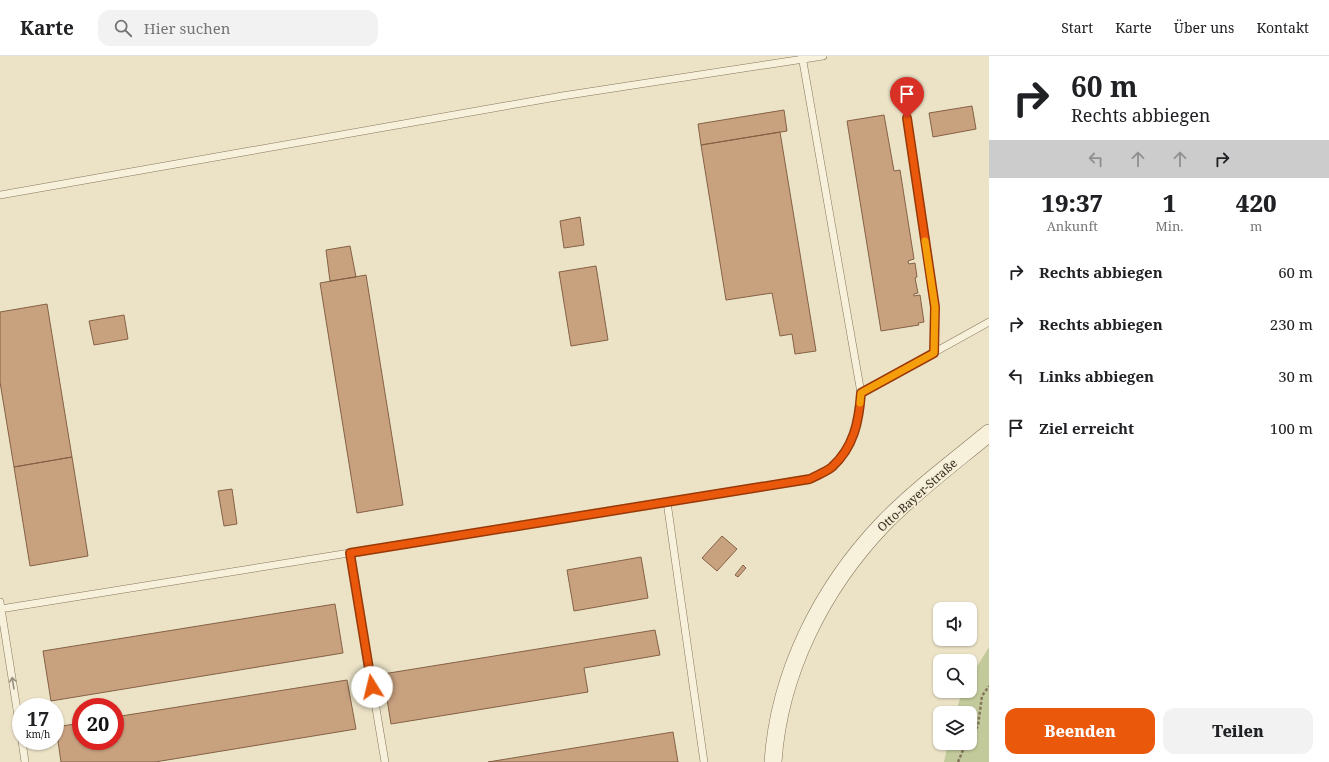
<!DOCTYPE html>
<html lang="de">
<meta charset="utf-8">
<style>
body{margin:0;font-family:"Noto Serif",serif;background:#f2f2f2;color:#202124;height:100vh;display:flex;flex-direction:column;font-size:15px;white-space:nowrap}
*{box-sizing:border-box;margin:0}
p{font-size:13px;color:#757577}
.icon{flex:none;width:22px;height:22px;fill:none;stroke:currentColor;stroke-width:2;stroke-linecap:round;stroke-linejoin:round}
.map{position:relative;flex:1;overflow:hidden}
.details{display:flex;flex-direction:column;background:#fff;width:340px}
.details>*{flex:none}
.banner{background:#fff;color:#202124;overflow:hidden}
.controls{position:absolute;left:933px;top:546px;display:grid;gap:8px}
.controls a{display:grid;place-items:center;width:44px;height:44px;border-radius:8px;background:#fff;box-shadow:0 1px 3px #0004;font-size:20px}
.speed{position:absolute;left:12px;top:642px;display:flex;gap:8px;font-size:20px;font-weight:700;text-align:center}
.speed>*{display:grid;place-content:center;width:52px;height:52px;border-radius:50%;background:#fff;box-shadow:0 1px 3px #0004;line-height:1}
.speed small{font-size:10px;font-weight:400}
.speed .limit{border:6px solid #d22;background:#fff;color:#111}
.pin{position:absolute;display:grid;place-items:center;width:34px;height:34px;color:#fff;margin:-41px -17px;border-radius:50% 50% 50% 0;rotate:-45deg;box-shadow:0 0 4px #0007}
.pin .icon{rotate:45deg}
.me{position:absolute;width:44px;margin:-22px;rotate:351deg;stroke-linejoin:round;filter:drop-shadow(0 0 3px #0008)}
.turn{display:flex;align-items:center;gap:14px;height:84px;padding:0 16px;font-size:18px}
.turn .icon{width:52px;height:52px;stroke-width:2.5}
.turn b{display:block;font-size:28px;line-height:34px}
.lanes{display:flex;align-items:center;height:38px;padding:0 16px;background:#0003;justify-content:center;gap:20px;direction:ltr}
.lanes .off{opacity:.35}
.eta{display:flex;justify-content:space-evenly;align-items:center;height:68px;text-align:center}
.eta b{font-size:24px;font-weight:800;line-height:28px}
.button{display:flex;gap:8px;margin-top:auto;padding:8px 16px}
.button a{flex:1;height:46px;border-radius:12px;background:#ea580c;color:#fff;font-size:16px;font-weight:800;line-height:46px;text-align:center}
.button a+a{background:#f2f2f2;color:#202124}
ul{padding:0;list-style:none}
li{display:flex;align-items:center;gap:12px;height:52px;padding:0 16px}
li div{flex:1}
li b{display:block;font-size:15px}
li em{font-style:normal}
header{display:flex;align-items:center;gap:24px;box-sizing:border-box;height:56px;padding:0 20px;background:#fff;border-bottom:1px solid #e0e0e0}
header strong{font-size:19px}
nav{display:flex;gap:22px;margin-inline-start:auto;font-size:14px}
.search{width:280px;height:36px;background:#f2f2f2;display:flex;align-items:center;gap:10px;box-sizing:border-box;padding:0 14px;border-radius:12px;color:#757577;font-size:15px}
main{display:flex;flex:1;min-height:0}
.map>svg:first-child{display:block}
.green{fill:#c2ca9b}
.building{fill:#c8a17f;stroke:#846145}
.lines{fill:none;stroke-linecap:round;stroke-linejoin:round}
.service-casing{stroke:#86755d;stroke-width:8}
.tertiary-casing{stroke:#86755d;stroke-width:18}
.path{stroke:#86755d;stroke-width:2.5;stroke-dasharray:3 2;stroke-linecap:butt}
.service{stroke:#f7f0da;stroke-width:7}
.tertiary{stroke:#f7f0da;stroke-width:17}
.oneway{stroke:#988e7d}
.route-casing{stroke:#983908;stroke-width:10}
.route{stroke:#ea580c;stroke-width:7}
.slow{stroke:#f59e0b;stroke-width:7}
.labels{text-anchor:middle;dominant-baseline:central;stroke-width:3;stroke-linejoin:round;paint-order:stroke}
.street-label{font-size:12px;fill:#382d20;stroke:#f4edd6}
</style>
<header>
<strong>Karte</strong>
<div class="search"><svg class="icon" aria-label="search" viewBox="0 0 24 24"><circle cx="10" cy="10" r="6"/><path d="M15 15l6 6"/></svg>Hier suchen</div>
<nav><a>Start</a><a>Karte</a><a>Über uns</a><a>Kontakt</a></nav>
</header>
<main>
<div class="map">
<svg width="989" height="706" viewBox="0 0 989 706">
<rect width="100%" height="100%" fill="#ece3c7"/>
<!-- green -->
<path class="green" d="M989,591V706H944L948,687H970V657H956L962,635H970V622Z"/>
<!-- building -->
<path class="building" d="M972,50L976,73L933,81L929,57Z
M784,54L787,75L701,89L698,68Z
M884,59L894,115L900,114L914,203L908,205L909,208L915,207L917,221L915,222L918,237L914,238V240L920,239L924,266L918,267L919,269L881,275L847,65Z
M780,76L816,295L795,298L792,278L780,280L772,237L726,244L701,89Z
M580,161L584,189L564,192L560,165Z
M350,190L356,221L330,225L326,194Z
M596,210L608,284L571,290L559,216Z
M366,219L403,449L357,457L320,227Z
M47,248L72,401L14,411L0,326V256Z
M124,259L128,283L94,289L89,265Z
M72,401L88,500L30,510L14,411Z
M232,433L237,468L224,470L218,435Z
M722,480L737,493L717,515L702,502Z
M641,501L648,542L574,555L567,514Z
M743,509L746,512L738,521L735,519Z
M335,548L343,597L51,645L43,595Z
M655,574L660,599L584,612L588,636L391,668L383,618Z
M347,624L356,673L155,706H61L56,671L81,667V685H115V661Z
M673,676L678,706H488Z"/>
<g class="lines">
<!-- service casing -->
<g class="service-casing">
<path id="service" d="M907,62L935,251L934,297
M0,139L562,40L823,0
M861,337L989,266
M667,446L704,706
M350,497L385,706
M0,546L21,679
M0,553L811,423C817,419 826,416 832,411C854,391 859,365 861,337L802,0
M22,685L25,706"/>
</g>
<!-- tertiary casing -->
<g class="tertiary-casing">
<path id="tertiary" d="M773,706C779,617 822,532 883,468C915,435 954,406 989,377"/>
</g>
<!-- path -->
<path class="path" d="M970,681L978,670L982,640L989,630
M958,706L966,687"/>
<!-- service -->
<use href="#service" class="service"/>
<!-- tertiary -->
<use href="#tertiary" class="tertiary"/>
</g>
<!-- one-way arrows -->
<defs><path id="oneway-shaft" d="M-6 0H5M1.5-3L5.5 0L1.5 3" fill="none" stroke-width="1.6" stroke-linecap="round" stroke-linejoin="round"/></defs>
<use class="oneway" href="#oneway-shaft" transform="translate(13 627) rotate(-99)"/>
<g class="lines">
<!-- route casing -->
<g class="route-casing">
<path id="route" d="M372,631L350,497L810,423C817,419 826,416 832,411C854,391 859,365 861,337L934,297L935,251L907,62"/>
</g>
<!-- route -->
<use href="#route" class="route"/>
<!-- slow -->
<path class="slow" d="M860,347L861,337L934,297L935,251L925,185"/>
</g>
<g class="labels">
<!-- street labels -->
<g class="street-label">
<text transform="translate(917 439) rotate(-42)">Otto-Bayer-Straße</text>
</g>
</g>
</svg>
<div class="controls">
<a><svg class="icon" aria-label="sound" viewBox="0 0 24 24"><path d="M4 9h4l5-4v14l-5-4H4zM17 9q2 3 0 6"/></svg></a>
<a><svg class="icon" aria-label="search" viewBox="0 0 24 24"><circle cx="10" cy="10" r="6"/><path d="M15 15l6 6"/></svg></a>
<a><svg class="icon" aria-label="layers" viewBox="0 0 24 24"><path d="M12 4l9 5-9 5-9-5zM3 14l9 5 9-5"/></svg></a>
</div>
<div class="speed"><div>17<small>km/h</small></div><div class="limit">20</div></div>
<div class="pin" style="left:907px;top:62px;background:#d93025"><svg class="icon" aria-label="arrive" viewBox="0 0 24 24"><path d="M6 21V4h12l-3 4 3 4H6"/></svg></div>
<svg class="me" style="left:372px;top:631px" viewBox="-20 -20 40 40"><circle r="19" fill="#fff"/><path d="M0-13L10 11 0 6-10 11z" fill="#ea580c"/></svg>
</div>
<section class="details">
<div class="banner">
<div class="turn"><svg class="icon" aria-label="right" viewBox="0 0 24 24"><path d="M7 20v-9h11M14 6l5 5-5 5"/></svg><div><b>60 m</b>Rechts abbiegen</div></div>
<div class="lanes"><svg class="icon off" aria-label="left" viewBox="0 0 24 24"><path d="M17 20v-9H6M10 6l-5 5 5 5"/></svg><svg class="icon off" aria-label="ahead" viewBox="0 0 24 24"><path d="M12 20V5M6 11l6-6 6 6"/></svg><svg class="icon off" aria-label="ahead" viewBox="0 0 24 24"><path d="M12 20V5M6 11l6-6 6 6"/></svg><svg class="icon" aria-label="right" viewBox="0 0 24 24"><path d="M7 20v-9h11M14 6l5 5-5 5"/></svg></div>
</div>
<div class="eta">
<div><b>19:37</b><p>Ankunft</p></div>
<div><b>1</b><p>Min.</p></div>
<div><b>420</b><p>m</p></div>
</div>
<ul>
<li><svg class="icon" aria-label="right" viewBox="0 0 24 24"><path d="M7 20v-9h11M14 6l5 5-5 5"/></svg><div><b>Rechts abbiegen</b></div><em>60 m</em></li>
<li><svg class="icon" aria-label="right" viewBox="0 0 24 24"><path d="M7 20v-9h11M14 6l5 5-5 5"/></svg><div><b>Rechts abbiegen</b></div><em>230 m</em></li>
<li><svg class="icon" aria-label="left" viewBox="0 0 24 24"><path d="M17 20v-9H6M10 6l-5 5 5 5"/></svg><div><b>Links abbiegen</b></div><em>30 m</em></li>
<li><svg class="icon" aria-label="arrive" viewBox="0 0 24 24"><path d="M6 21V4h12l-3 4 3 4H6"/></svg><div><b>Ziel erreicht</b></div><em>100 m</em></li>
</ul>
<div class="button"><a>Beenden</a><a>Teilen</a></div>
</section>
</main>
